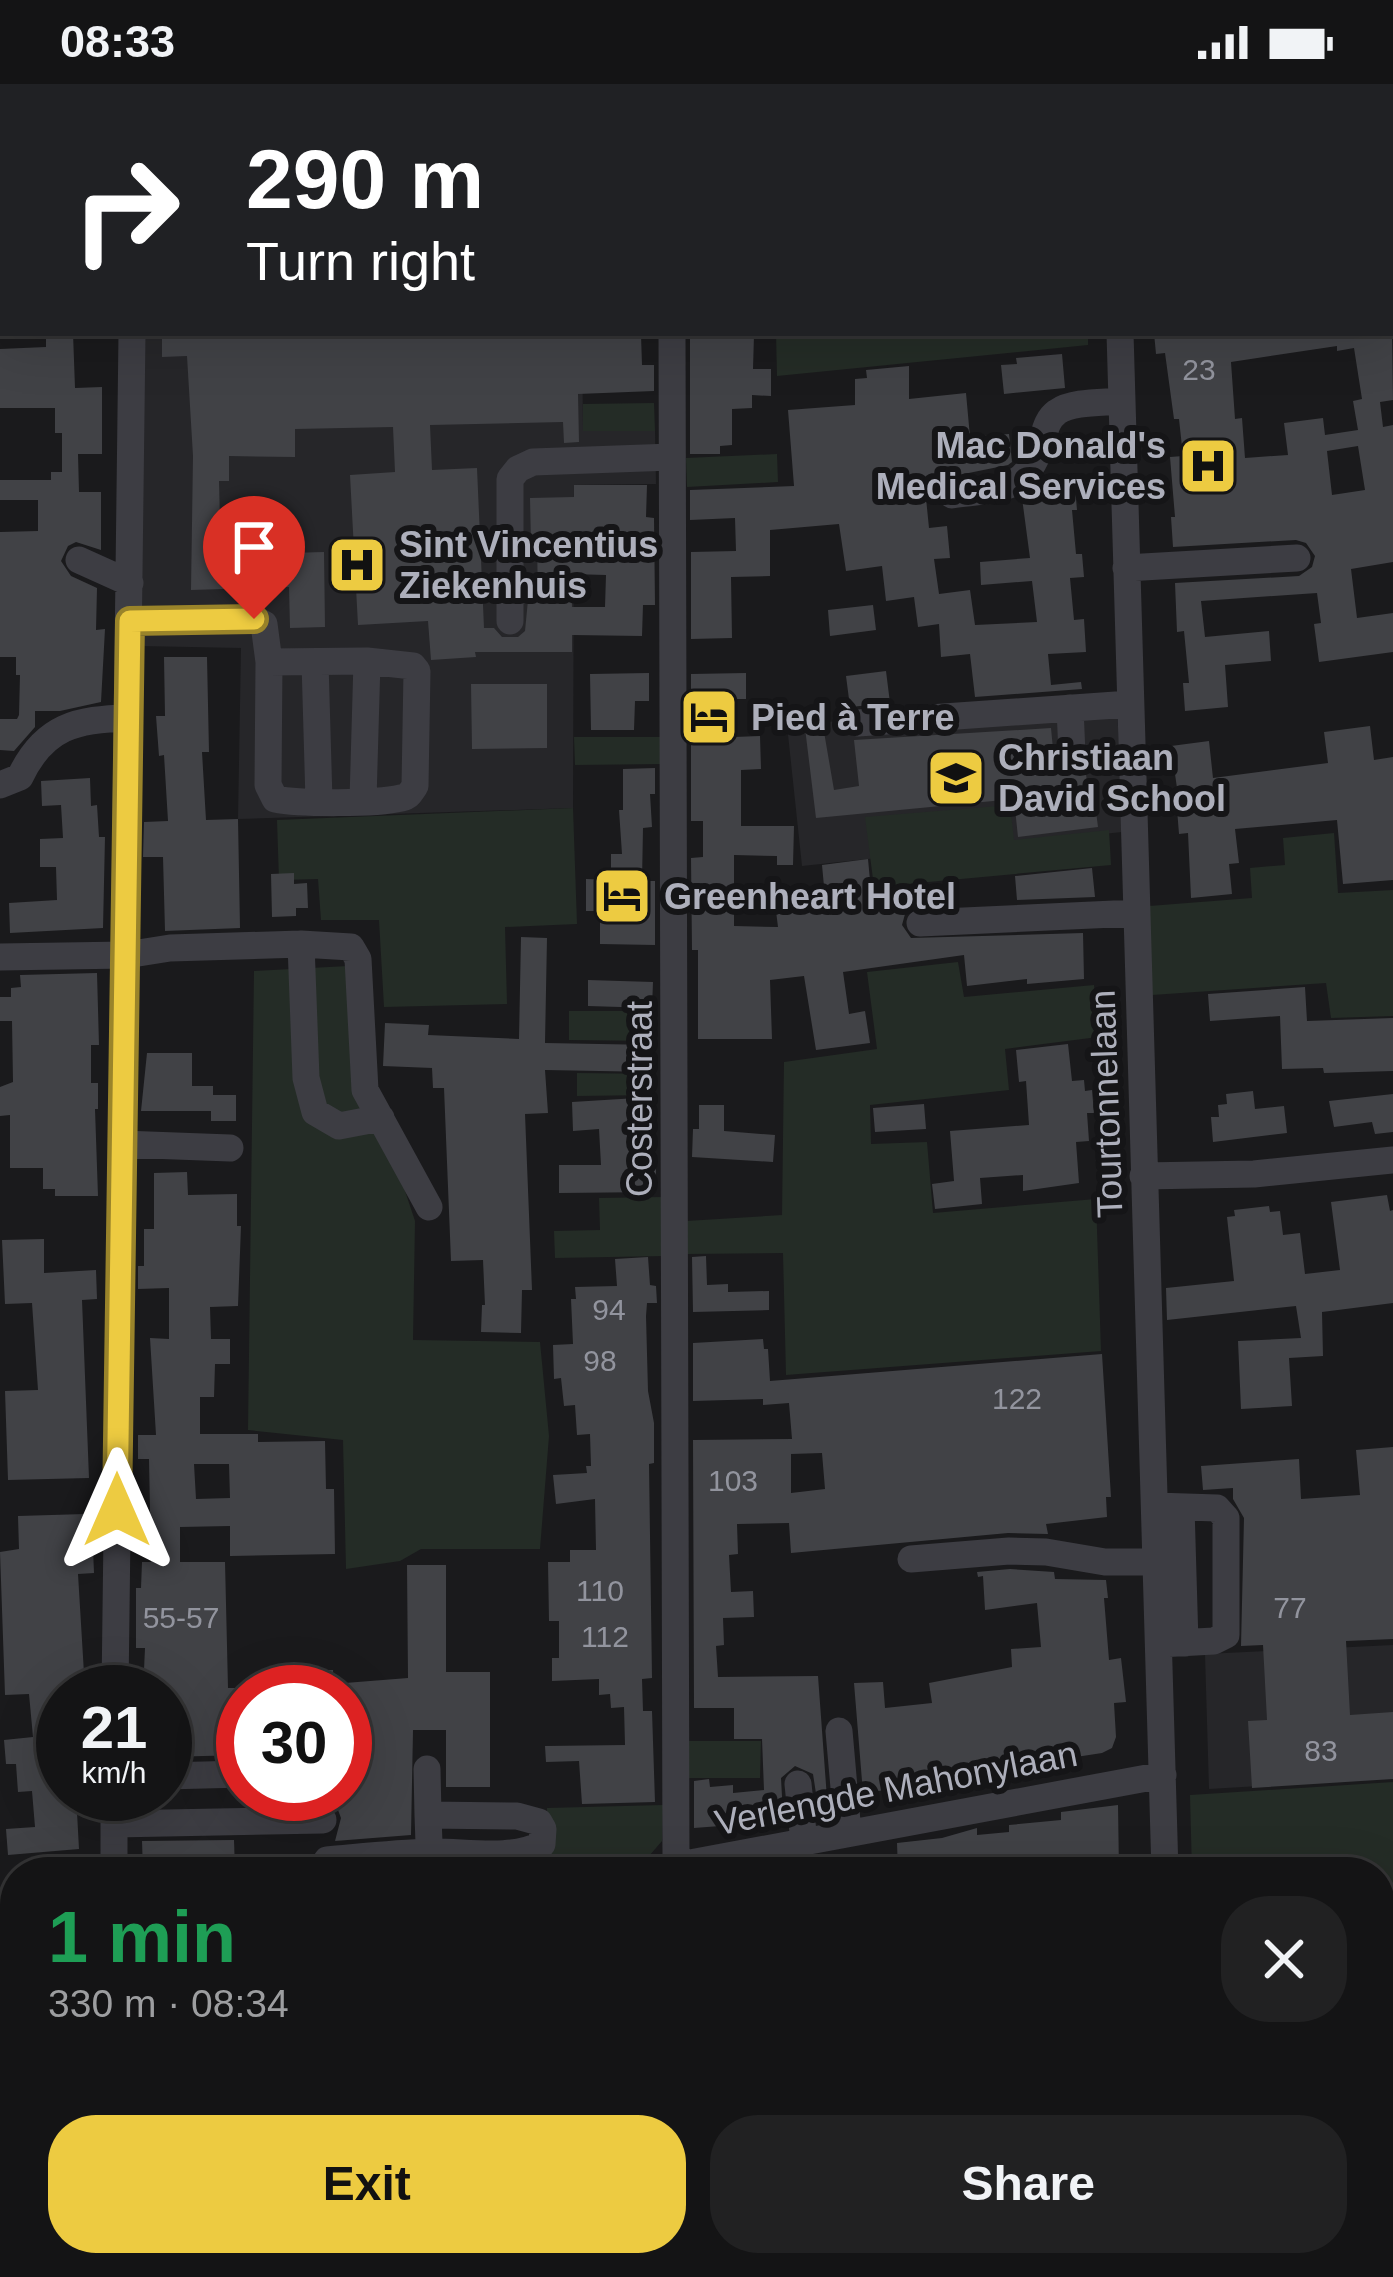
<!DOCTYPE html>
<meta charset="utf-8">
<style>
body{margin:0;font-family:Arial,sans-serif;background:#212122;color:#f1f3f6;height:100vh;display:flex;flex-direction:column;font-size:45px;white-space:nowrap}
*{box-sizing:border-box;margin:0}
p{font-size:39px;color:#9d9ea0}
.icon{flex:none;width:66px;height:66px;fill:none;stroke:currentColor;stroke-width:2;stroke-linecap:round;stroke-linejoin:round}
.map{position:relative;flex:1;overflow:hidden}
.sheet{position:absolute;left:0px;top:1773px;width:1395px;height:420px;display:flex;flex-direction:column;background:#141415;border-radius:48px 48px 0 0;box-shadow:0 12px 48px #0002,0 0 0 3px #333334}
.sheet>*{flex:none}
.hud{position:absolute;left:0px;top:0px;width:1395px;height:252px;box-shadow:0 12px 48px #0002,0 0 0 3px #333334;background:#202124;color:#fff;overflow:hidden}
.speed{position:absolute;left:36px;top:1581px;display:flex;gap:24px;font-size:60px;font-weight:700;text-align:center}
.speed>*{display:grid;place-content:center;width:156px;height:156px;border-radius:50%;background:#141415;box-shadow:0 12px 48px #0002,0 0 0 3px #333334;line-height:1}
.speed small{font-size:30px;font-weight:400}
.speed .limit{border:18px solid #d22;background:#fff;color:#111}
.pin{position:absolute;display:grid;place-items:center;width:102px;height:102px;color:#fff;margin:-123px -51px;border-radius:50% 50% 50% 0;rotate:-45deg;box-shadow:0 0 12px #0007}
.pin .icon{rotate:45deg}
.me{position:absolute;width:132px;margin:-66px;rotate:0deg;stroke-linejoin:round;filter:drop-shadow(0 0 9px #0008)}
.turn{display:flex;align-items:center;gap:42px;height:252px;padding:0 48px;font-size:54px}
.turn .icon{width:156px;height:156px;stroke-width:2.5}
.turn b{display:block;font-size:84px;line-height:102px}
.round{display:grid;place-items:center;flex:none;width:126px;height:126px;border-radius:48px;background:#212122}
.headline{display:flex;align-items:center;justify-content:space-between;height:204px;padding:0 48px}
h1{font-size:72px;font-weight:700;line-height:90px;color:#1e9e55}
.cta{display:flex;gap:24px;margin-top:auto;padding:24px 48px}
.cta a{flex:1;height:138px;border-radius:48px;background:#edcb41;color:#111;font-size:48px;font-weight:700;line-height:138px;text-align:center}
.cta a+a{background:#212122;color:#f1f3f6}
.status{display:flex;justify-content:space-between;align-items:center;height:84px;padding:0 60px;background:#141415;direction:ltr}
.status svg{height:33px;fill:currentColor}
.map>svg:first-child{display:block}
.built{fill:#262629}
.green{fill:#242c26}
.building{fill:#414246;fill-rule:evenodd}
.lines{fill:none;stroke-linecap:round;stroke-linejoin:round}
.minor{stroke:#3d3d43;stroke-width:27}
.route-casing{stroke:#9a842a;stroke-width:30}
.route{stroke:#edcb41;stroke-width:21}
.labels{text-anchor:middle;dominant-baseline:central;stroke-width:12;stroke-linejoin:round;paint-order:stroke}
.number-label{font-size:30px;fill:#92949e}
.poi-label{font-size:36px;font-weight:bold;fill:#adafbb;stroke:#151517;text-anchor:start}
.street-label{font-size:36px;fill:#adafbb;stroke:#151517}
</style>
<div class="status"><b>08:33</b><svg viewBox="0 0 49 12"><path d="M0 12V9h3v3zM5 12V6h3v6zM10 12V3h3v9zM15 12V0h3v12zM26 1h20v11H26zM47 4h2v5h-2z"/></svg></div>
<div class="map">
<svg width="1393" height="2193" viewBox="0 0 1393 2193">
<rect width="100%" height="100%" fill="#1a1a1c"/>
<!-- built -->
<path class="built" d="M140,249H582L583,346L655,347L656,400L574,401L573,724L238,735L241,564L140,562Z
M1117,616L1122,748L802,782L787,641Z
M1393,1561V1694L1209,1705L1205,1570Z"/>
<!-- green -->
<path class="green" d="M776,249H1088V261L777,292Z
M654,319L655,347H583V320Z
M777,370L778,398L687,403L686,374Z
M574,653H663L664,680L575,681Z
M1010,721L1014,756L1109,746L1111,781L874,803L865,733Z
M573,724L577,840L505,843L507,920L384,923L379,836H321L318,795L279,796L277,736Z
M1334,749L1338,809L1393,806V932L1331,934L1326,899L1152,911L1149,822L1252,814L1250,784L1285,781L1283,754Z
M958,878L964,913L1094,901L1098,953L1005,965L1009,1006L870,1021L871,1060L927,1058L933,1129L1096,1115L1101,1267L786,1291L783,1169L685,1170L686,1137L782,1131L784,978L877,965L867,888Z
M348,882L391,1065L415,1137L413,1256L540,1258L549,1352L540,1465H421L400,1477L346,1485L343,1356L248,1346L254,887Z
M569,927H652V957L569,956Z
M577,989L652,990L651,1011L577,1012Z
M664,1113L665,1172L555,1174L554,1147L600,1146L599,1114Z
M685,1657H761L760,1694H685Z
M1393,1698V1887H1380V1788H1192L1190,1711Z
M663,1721L662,1757L649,1772L549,1788L547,1724Z
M1380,1937H1393V2048L1380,2049Z"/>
<!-- building -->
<path class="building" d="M46,249H73L75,304L102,303V370H78L79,408H101V466L76,458L68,462L61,477L71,492L97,504L96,546L105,545L101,618L60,627H35V643L14,667L0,666V635H17L19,631L20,591H16V573H0V448L38,447V416H0V396H51V388H62V349H55V324H0V265L46,263Z
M162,249H583V255L641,251L642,281H654V307L578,310L579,358L564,359L563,338L430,341L432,386L477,384L484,544H494L502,553H518L525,547L528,516H538L537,459L531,460L530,414L574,413V401H647L646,433L654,434L655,521H643L642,552L572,551V568H475L476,573L431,576L428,537L358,541L350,391L395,388L393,343L295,345V373L229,372V397H219L221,479L289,478V469L324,468L325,543L290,544L289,503L191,506L193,372L187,272L162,273ZM571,490L606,491L605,523H572Z
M1154,249H1392L1393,316L1380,318L1383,343L1393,341V478L1351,485L1357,534L1393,529V568L1319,578L1314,540L1321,539L1317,509L1201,517L1205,553L1269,547L1271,577L1225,581L1228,623L1185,627L1183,599H1189L1184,547L1177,548L1175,499L1299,492L1312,483L1315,472L1306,459L1296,456L1173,463L1171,433H1175L1170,373L1183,372L1179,335H1174L1165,269L1156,270ZM1337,262V267L1354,264L1362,315L1353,317L1358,346L1325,351L1323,334L1284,339L1288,371L1245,374L1242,334L1235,335L1231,278ZM1358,362L1365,406L1332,411L1327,367Z
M690,250L754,251L753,285H771V312L752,311V324L732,325V361L720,362V370H690Z
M1062,270L1065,304L1004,310L1001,281L1017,280L1016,274Z
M909,282V315L966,309L970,353L1009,350L1012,378L1008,381L949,393L936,403L925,404L929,444L947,442L950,474L934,475L939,510L970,506L975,541L1037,538L1032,497L981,501L980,478L1030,474L1022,414L1031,409L1075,404L1077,426H1072L1076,470H1082L1084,493L1070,494L1074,536L1084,535L1086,568L1048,570L1051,601L1081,598L1082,605L975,613L970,570L941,573L939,540L918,543L914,513L886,517L882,482L846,487L839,440L770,446V492L731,493L732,554L691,555V468L736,467L735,434L690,436V406L794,402L788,326L855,321V295L867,294L866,286Z
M873,521L876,546L830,552L828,526Z
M164,573H207L209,668H202L206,736L238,735L240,844L165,847L163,773H143L144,738L168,737L164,671L159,672L156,632H165Z
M886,587L890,619L850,623L846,592Z
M649,589V617H635L634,646H591L590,590Z
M746,589V615H734V653L760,652L761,685L741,686V742H794L793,781H777V772L734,771V842L778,843L775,819L825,813L822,781L868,775L871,807L904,803L905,812L949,807L951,820L918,821L905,830L902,841L911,854L1083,849L1084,895L1027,900V895L967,902L964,871L843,888L849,930L865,927L870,959L816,966L804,892L770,896L772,955H698V866H692L691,774L703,773V737H691V590Z
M471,600H547V664L472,665Z
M823,642L834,706L859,702L854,656L1051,644L1055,686L1074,688L1085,683L1089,712H1094L1098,743L1018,753L1014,715L816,734L805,644Z
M1370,642L1374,676L1393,673V796L1343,800L1337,736L1235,745L1239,779L1229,780L1232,810L1191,814L1188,749L1179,750L1177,725H1180L1171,662L1209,657L1213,694L1328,679L1324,648Z
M655,684V710H650L652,743L643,744L642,797H655V861L600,860V827H586V795L611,796V770H622L619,726H623V685Z
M90,694L91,722L97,721L99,753H105L103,844L10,849L9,819L57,816L56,783H40V755L63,754L61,721L42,722L41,697Z
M1092,784L1095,813L1017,816L1015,792Z
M294,789V800L307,799L308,824H296V832L272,833L271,790Z
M521,853L547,854L545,959L654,961V988L545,986L548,1029L525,1030L532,1206H522L521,1249L481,1248L482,1221H485L483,1176L451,1177L444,1004H433L432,984L383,982L385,939L429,941L428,951L519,955Z
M97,889L99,961H91V999H98V1025H95L98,1112H55V1105H43V1084H10V1031L0,1032V1003L13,998L12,937H0V913H11V904L21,903L20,891Z
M588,896L653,898L652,924L588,922Z
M1305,903L1307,937L1393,934V987L1324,989L1323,984L1282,985L1280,932L1210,937L1208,910Z
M1068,960L1072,997L1084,996L1085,1007L1092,1006L1094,1029H1087L1089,1057L1076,1058L1079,1099L1023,1107V1091L980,1094L982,1120L935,1125L932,1100L954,1097L950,1047L1029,1041L1026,997L1019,998L1016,966Z
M147,969H192V1002H213V1011H236V1037H211V1027H141Z
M1253,1007L1255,1025L1284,1022L1287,1049L1213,1058L1211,1033H1219L1218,1021L1227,1020L1226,1010Z
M1393,1010V1048L1375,1050L1372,1038L1334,1043L1329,1017Z
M653,1013L654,1042L642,1043L643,1081L656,1080V1108L559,1109V1081H601L599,1045L573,1047L572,1018Z
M924,1020L926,1045L875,1048L873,1024Z
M699,1021H724V1047L775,1051L773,1078L692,1073L693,1045H699Z
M187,1088L188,1111L237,1110V1142H241L238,1222L210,1223L211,1255H230V1280H215L214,1313H200V1350H258V1358L325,1357L326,1405H334L335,1470L230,1472V1442L180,1443V1478H225L228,1604H243V1671L165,1673V1608H143L145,1564H136V1504H141L142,1478H151L149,1375H138V1351H156L150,1254L169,1255V1204L138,1205V1182H144V1145H154V1089ZM194,1380H229L230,1414L196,1415Z
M1387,1111L1390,1127L1393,1126V1219L1322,1228L1323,1272L1289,1274L1292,1322L1241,1325L1238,1257L1301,1254L1296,1222L1167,1236L1166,1204L1234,1197L1227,1133L1235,1132L1234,1126L1269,1122L1270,1128L1280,1127L1283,1151L1300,1149L1305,1190L1340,1186L1331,1118Z
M44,1155V1189L96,1186L97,1215L82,1216L89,1394L8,1396L5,1307L38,1306L32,1219L5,1220L2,1156Z
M706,1172L707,1201L728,1200V1208L769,1207V1226L693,1228L692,1173Z
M648,1173L650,1201L656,1202L657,1219H647L646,1232L648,1307L654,1339V1379L649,1380L652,1594L642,1595L643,1627H652L655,1718L582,1720L579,1677L546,1678L545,1662L625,1661L624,1623L611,1624L610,1610L599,1611V1595L552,1597V1574H559V1537H549L548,1478H570V1466H596L595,1415L556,1420L553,1391L587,1389L586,1382H591L590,1350L577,1351L575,1321L564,1322L561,1294L554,1295L553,1261L573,1260L571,1215H576L575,1203L617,1202L615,1175Z
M763,1255L764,1265H768L770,1297L1102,1270L1111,1413H1106L1107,1433L1046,1440L1048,1450L1008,1449L791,1469L789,1439L737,1440L738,1470L729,1471L731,1508L753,1507L754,1533L723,1534L724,1561L716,1562L718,1593L818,1592L828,1728L819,1729L813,1690L795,1682L781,1694L783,1731L747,1733V1740L694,1744V1697L709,1695L710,1703L733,1701V1709L764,1706L762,1655H734V1624H694L693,1356L792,1355L789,1319L763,1321V1315L693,1317V1259ZM822,1369L825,1405L791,1409V1370Z
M1393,1363V1555L1346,1557L1350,1631L1393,1628V1695L1252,1704L1248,1637L1267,1636L1263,1561L1241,1562L1244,1434L1233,1415V1404L1203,1406L1201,1382L1299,1375L1301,1415L1360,1411L1356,1366Z
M85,1430L86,1464H93L94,1489L78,1490L85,1606L63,1607V1710H76L79,1765L8,1771L6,1745L35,1743L32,1707L18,1708L16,1680H6L4,1656L33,1653L29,1610L5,1611L0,1468L19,1465L18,1432Z
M407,1481H446V1588H490V1703H446V1646H413L411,1751L335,1757L341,1734L338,1726L324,1718V1710H345V1685L360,1684L357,1638H345V1599L408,1594Z
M1010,1485L1054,1488L1055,1495L1106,1496L1108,1514H1104L1109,1576L1121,1574L1126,1618L1114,1619L1116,1653L1112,1664L1102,1669L985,1687L984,1681L922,1692L923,1701L863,1709L854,1599L883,1598L885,1624L932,1619L929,1599L1012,1583L1011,1565L1041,1563L1037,1519L985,1526L983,1492L978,1493L977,1488Z
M333,1586V1608H290V1587Z
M1118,1721L1119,1788H898L897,1759L942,1754L977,1744V1751L1009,1748V1741L1061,1736V1728Z
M234,1756L235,1785L143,1788L142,1757Z"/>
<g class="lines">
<!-- minor -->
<path class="minor" d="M779,0V3
M1113,0V3
M1139,0V3
M134,3V0
M409,3V0
M673,3V0
M1392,116L1393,118
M0,179H3
M672,249L676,1781
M1120,249L1165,1788
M952,411C995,405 1027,409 1041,360C1045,348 1046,336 1057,328C1073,317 1103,319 1122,317
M79,476L130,499
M1126,484L1297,474
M130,537L254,535L264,540L269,578L268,701L275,715C300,720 376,720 401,714C410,712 410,709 415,702L417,587L413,582L367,577L269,578
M510,537V395L518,385L533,378L672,373
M315,578L319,717
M1070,624L1072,670
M858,639L1130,620
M0,701L20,693C44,642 77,635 129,634
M363,716L367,577
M920,839L1136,829
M301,860L306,994L315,1028L339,1042L381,1034
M0,873L126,871L170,864L301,860L351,863L358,875L365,1006L429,1123
M122,1060L230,1064
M1143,1092L1254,1090L1393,1076
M1155,1422L1217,1424L1226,1434V1551L1214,1557L1159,1560
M1181,1423L1185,1559
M911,1475L1009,1467L1046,1468L1105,1478H1157
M115,1608L132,249
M839,1647L848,1749
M427,1685L428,1731
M165,1692L243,1690
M798,1700L804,1758
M114,1740L323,1736
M114,1788V1710
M327,1788V1776C361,1773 396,1769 430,1768C464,1767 511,1777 542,1760L543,1745L539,1738L517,1732L428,1731L430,1788
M642,1788L1163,1691
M0,1910L15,1908
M448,2193L449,2178
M1169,2193V2178
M1214,2193L1368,2185"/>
</g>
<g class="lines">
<!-- route casing -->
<g class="route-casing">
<path id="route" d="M117,1426L130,537L254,535"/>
</g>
<!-- route -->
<use href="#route" class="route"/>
</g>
<!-- icons -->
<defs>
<g id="hospital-square" transform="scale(3)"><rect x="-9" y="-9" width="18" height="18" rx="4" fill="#edcb41" stroke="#151517"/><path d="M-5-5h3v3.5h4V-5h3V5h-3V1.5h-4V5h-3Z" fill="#111"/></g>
<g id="hotel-square" transform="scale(3)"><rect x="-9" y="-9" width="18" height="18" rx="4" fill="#edcb41" stroke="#151517"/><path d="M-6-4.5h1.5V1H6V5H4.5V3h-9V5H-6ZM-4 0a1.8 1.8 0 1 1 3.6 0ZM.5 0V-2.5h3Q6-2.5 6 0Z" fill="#111"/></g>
<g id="school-square" transform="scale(3)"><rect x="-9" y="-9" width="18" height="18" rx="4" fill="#edcb41" stroke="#151517"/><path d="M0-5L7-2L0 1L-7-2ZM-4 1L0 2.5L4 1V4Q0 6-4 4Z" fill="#111"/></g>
</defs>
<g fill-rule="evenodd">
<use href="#hospital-square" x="1208" y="382"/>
<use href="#hospital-square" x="357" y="481"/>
<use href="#hotel-square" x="709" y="633"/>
<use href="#school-square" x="956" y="694"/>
<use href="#hotel-square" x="622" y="812"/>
</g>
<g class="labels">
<!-- number labels -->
<g class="number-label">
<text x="1199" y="285">23</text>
<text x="609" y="1225">94</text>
<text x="600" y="1276">98</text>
<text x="1017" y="1314">122</text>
<text x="733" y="1396">103</text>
<text x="600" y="1506">110</text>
<text x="1290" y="1523">77</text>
<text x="181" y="1533">55-57</text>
<text x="605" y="1552">112</text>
<text x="1321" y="1666">83</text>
</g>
<!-- poi labels -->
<g class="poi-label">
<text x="1166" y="361" text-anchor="end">Mac Donald's<tspan x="1166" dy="41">Medical Services</tspan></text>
<text x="399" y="460">Sint Vincentius<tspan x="399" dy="41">Ziekenhuis</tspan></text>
<text x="751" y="633">Pied à Terre</text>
<text x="998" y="673">Christiaan<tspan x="998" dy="41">David School</tspan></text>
<text x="664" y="812">Greenheart Hotel</text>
</g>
<!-- street labels -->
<g class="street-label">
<text transform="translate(639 1015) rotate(-90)">Costerstraat</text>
<text transform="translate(1106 1020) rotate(-92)">Tourtonnelaan</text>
<text transform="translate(896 1704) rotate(-11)">Verlengde Mahonylaan</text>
</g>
</g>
</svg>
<div class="speed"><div>21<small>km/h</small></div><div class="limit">30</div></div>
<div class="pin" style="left:254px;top:535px;background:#d93025"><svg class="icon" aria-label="arrive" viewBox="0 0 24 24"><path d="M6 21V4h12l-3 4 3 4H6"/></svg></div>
<svg class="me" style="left:117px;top:1426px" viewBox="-20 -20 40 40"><path d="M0-17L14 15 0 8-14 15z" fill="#edcb41" stroke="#fff" stroke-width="4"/></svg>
<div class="hud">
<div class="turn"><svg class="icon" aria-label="right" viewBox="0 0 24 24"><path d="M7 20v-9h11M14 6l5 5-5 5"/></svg><div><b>290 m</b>Turn right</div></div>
</div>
<section class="sheet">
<div class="headline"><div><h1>1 min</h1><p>330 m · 08:34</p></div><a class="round"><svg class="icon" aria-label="close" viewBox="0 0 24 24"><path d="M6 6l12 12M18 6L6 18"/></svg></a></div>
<div class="cta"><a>Exit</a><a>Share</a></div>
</section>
</div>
